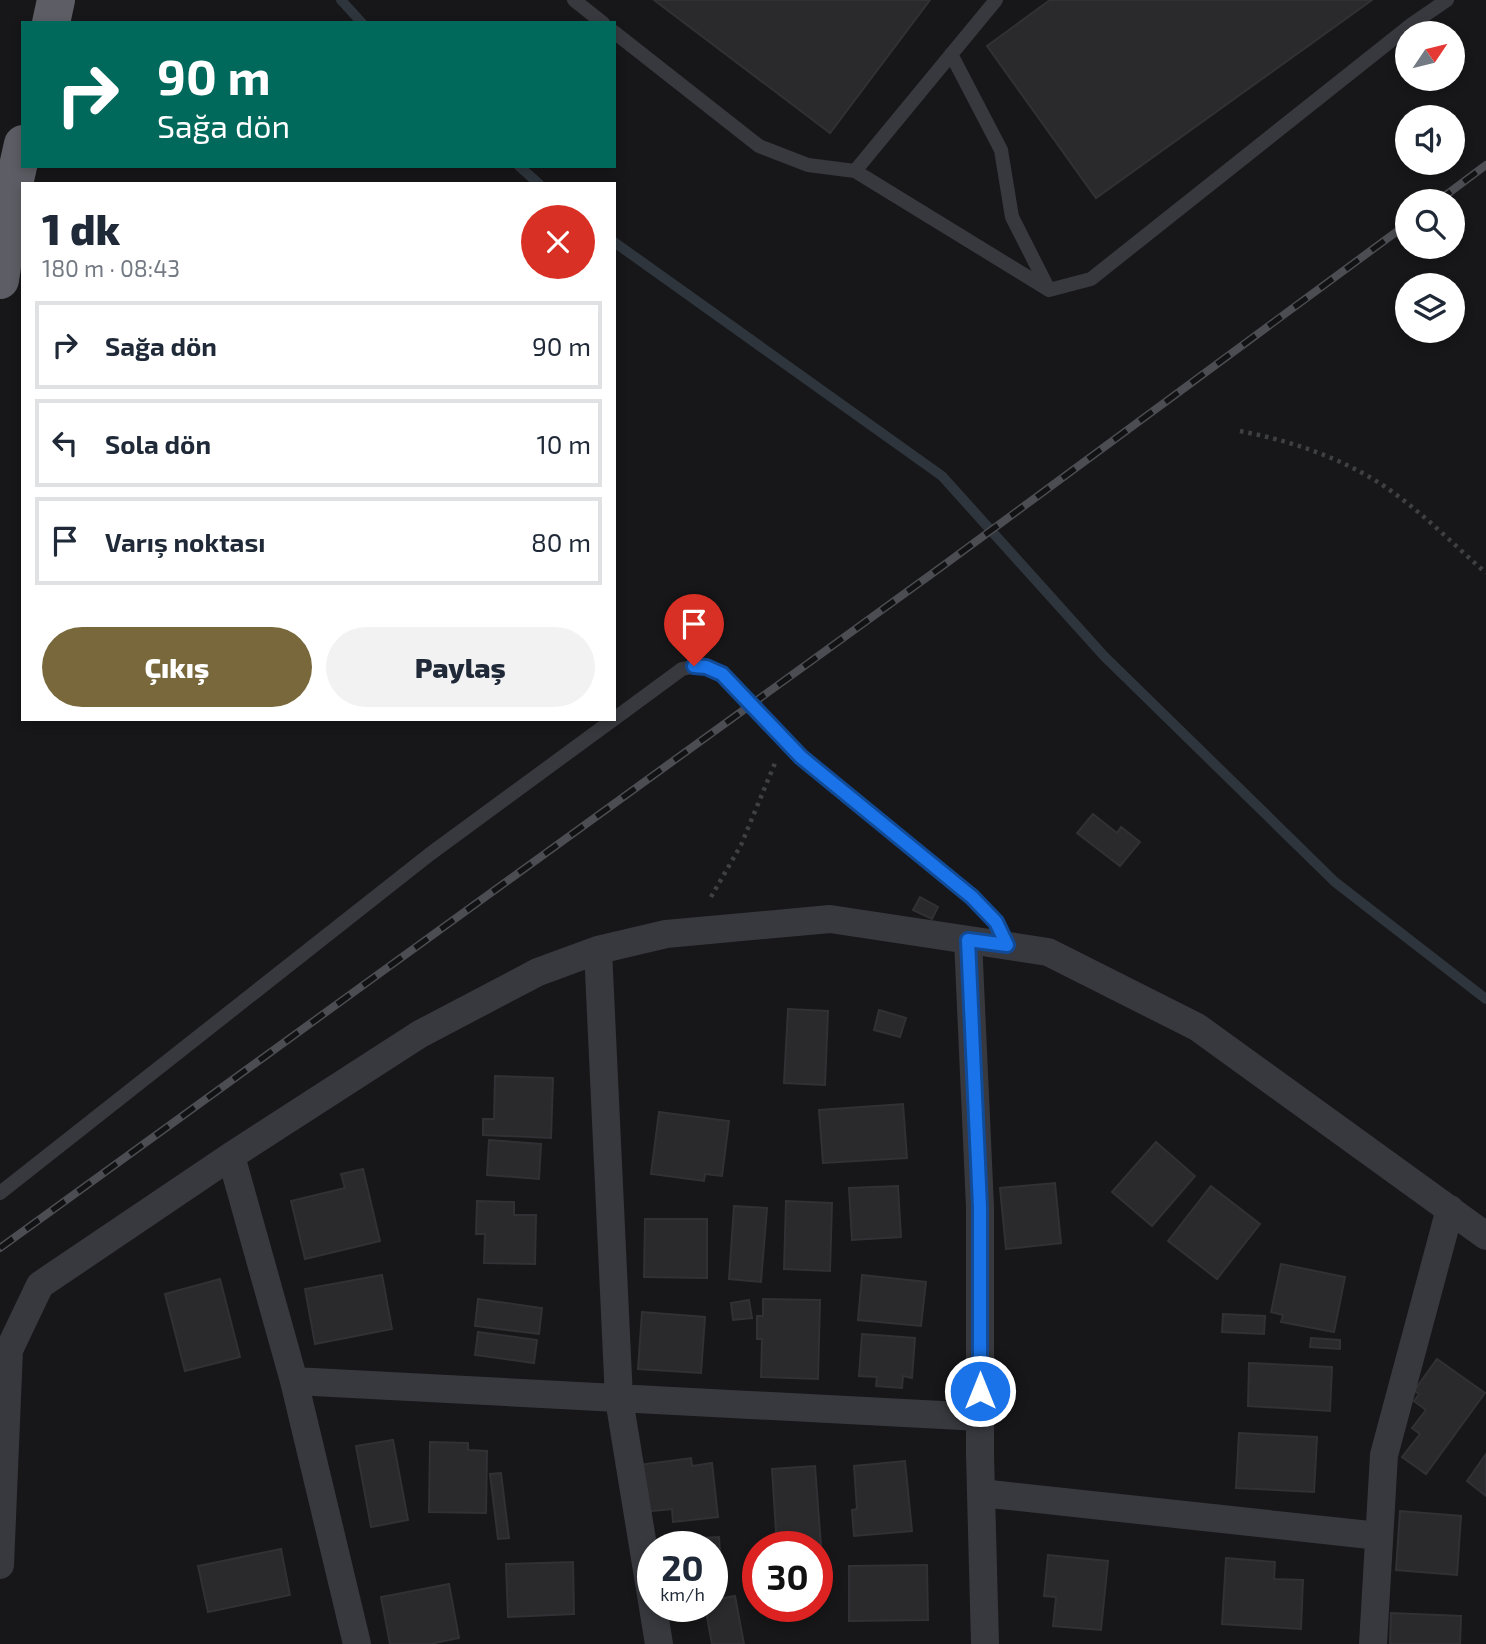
<!DOCTYPE html>
<html lang="tr">
<meta charset="utf-8">
<style>
body{margin:0;font-family:"Exo 2",sans-serif;background:#f2f2f3;color:#1f2937;height:100vh;display:flex;flex-direction:column;font-size:26px;white-space:nowrap}
*{box-sizing:border-box;margin:0}
p{font-size:23px;color:#747a83}
.icon{flex:none;width:38px;height:38px;fill:none;stroke:currentColor;stroke-width:2;stroke-linecap:round;stroke-linejoin:round}
.map{position:relative;flex:1;overflow:hidden}
.details{position:absolute;left:21px;top:182px;width:595px;height:539px;display:flex;flex-direction:column;background:#fff;border-radius:0px;box-shadow:0 4px 10px #0003}
.details>*{flex:none}
.guide{position:absolute;left:21px;top:21px;width:595px;height:147px;border-radius:0px;box-shadow:0 4px 10px #0003;background:#00695c;color:#fff;overflow:hidden}
.needle{width:46px;rotate:55deg}
.fabs{position:absolute;left:1395px;top:21px;display:grid;gap:14px}
.fabs a{display:grid;place-items:center;width:70px;height:70px;border-radius:50%;background:#fff;box-shadow:0 4px 10px #0003;font-size:35px}
.speed{position:absolute;left:637px;top:1531px;display:flex;gap:14px;font-size:35px;font-weight:700;text-align:center}
.speed>*{display:grid;place-content:center;width:91px;height:91px;border-radius:50%;background:#fff;box-shadow:0 4px 10px #0003;line-height:1}
.speed small{font-size:18px;font-weight:400}
.speed .limit{border:10px solid #d22;background:#fff;color:#111}
.pin{position:absolute;display:grid;place-items:center;width:60px;height:60px;color:#fff;margin:-72px -30px;border-radius:50% 50% 50% 0;rotate:-45deg;box-shadow:0 0 7px #0007}
.pin .icon{rotate:45deg}
.me{position:absolute;width:77px;margin:-38px;rotate:0deg;stroke-linejoin:round;filter:drop-shadow(0 0 5px #0008)}
.turn{display:flex;align-items:center;gap:24px;height:147px;padding:0 21px;font-size:32px}
.turn .icon{width:91px;height:91px;stroke-width:2.5}
.turn b{display:block;font-size:49px;line-height:60px}
.round{display:grid;place-items:center;flex:none;width:74px;height:74px;border-radius:37px;background:#f2f2f3}
.headline{display:flex;align-items:center;justify-content:space-between;height:119px;padding:0 21px}
h1{font-size:42px;font-weight:800;line-height:52px}
.action{display:flex;gap:14px;margin-top:auto;padding:14px 21px}
.action a{flex:1;height:80px;border-radius:42px;background:#78683c;color:#fff;font-size:28px;font-weight:800;line-height:80px;text-align:center}
.action a+a{background:#f2f2f3;color:#1f2937}
ul{padding:0;list-style:none}
li{display:flex;align-items:center;gap:21px;height:88px;margin:0 14px 10px;padding:0 7px;border:4px solid #e0e1e3;border-radius:0px}
li div{flex:1}
li b{display:block;font-size:26px}
li em{font-style:normal}
.map>svg:first-child{display:block}
.lines{fill:none;stroke-linecap:round;stroke-linejoin:round}
.stream{stroke:#2e353c;stroke-width:10}
.building{fill:#2a2a2d;stroke:#313135;stroke-width:2}
.path{stroke:#3e4044;stroke-width:4.5;stroke-dasharray:3.5 5;stroke-linecap:butt}
.service{stroke:#38393e;stroke-width:14}
.minor{stroke:#38393e;stroke-width:28}
.trunk{stroke:#5d5e65;stroke-width:38}
.rail-casing{stroke:#4b4d52;stroke-width:8}
.rail{stroke:#121214;stroke-width:5;stroke-dasharray:16;stroke-linecap:butt}
.route-casing{stroke:#114b97;stroke-width:18}
.route{stroke:#1a73e8;stroke-width:12}
</style>
<div class="map">
<svg width="1486" height="1644" viewBox="0 0 1486 1644">
<rect width="100%" height="100%" fill="#171719"/>
<g class="lines">
<!-- stream -->
<path class="stream" d="M341,0L362,23
M519,166L539,184
M614,242L942,476L1104,656L1335,882L1486,999"/>
</g>
<!-- building -->
<path class="building" d="M654,0H930L830,133Z
M1050,0H1372L1096,198L987,46Z
M1093,814L1117,833L1121,827L1140,842L1120,866L1077,833Z
M920,897L938,907L932,919L913,910Z
M788,1009L828,1011L825,1085L784,1083Z
M879,1010L906,1018L900,1037L874,1030Z
M495,1076L553,1078L551,1138L483,1135V1119H494Z
M903,1104L907,1158L823,1163L819,1110Z
M659,1112L729,1121L722,1176L705,1174L704,1181L651,1174Z
M489,1140L541,1144L539,1179L487,1175Z
M1156,1142L1195,1176L1152,1226L1112,1192Z
M363,1169L380,1241L305,1259L291,1201L345,1188L341,1174Z
M1055,1183L1061,1243L1006,1249L1000,1188Z
M898,1186L901,1237L852,1240L849,1188Z
M1211,1186L1260,1224L1217,1279L1168,1241Z
M477,1201L514,1202V1215H536L535,1264L484,1263L485,1234H476Z
M786,1201L832,1203L830,1271L784,1269Z
M734,1206L767,1208L761,1282L729,1279Z
M645,1219H707V1278L644,1277Z
M1281,1264L1345,1277L1334,1332L1281,1322L1283,1315L1271,1312Z
M382,1275L392,1329L315,1344L305,1289Z
M862,1275L926,1282L921,1326L858,1320Z
M220,1279L240,1357L185,1371L165,1294Z
M478,1299L542,1308L539,1334L475,1326Z
M763,1299L820,1300L818,1379L761,1377L762,1339H757V1316H763Z
M749,1300L752,1318L733,1320L731,1303Z
M642,1312L705,1317L701,1373L638,1369Z
M1223,1314L1265,1316L1264,1334L1222,1332Z
M478,1332L537,1340L534,1363L475,1355Z
M862,1334L915,1338L912,1378L903,1376L902,1388L876,1386L877,1377L859,1376Z
M1311,1338L1340,1340V1349L1310,1347Z
M1437,1359L1485,1393L1426,1474L1402,1457L1420,1434L1412,1428L1426,1410L1414,1401L1419,1394L1414,1391Z
M1249,1363L1332,1367L1330,1411L1248,1406Z
M1239,1433L1317,1437L1314,1492L1236,1488Z
M393,1440L408,1520L371,1527L356,1446Z
M430,1442L468,1443V1450L487,1451L486,1513L429,1512Z
M1486,1454V1496L1467,1481Z
M691,1458L692,1466L712,1463L718,1517L673,1522L672,1509L643,1512L638,1465Z
M905,1461L912,1531L854,1536L852,1510L857,1509L854,1466Z
M815,1466L821,1546L777,1547L772,1469Z
M501,1473L509,1538L498,1539L490,1474Z
M1400,1511L1461,1516L1457,1575L1396,1570Z
M719,1537L722,1584H712V1547H662L661,1540Z
M281,1549L290,1595L208,1612L198,1566Z
M1048,1555L1108,1561L1101,1630L1053,1626L1056,1597L1044,1596Z
M1226,1558L1275,1562L1274,1579L1303,1580L1301,1629L1222,1624Z
M573,1562L574,1614L508,1617L506,1564Z
M927,1565L928,1620L849,1621V1566Z
M449,1584L459,1638L430,1644H390L381,1597Z
M735,1596L744,1644H712L705,1606H712V1600Z
M1391,1613L1461,1616L1460,1644H1390Z"/>
<g class="lines">
<!-- path -->
<path class="path" d="M1240,431C1291,441 1340,457 1384,486C1421,511 1453,544 1486,573
M711,897L741,845L775,763"/>
<!-- service -->
<path class="service" d="M574,0L603,23
M614,32L759,146L808,165L855,171L1049,290L1091,279L1412,24L1447,0
M951,54L1001,150L1012,217L1049,290
M855,171L996,0
M614,719L682,669C697,665 708,666 722,674L801,757L972,897L996,922L1007,945
M0,1193L430,854L614,719"/>
<!-- minor -->
<path class="minor" d="M968,940L980,1207V1455L985,1644
M598,950L619,1399L659,1644
M231,1156L294,1381L980,1417
M294,1381L357,1644
M981,1493L1379,1536
M0,1565L9,1350L40,1285L231,1156L420,1034L538,972L598,950L666,934L830,919L1048,952L1197,1027L1486,1236
M1373,1644L1384,1455L1450,1209"/>
<!-- trunk -->
<path class="trunk" d="M51,23L56,0
M0,280L14,184L23,144"/>
<!-- rail casing -->
<g class="rail-casing">
<path id="rail" d="M1438,201L1486,165
M0,1248L944,565L1407,224"/>
</g>
<!-- rail -->
<use href="#rail" class="rail"/>
</g>
<g class="lines">
<!-- route casing -->
<g class="route-casing">
<path id="route" d="M694,666L706,667L722,674L801,757L972,897L996,922L1007,945L968,940L980,1207V1391"/>
</g>
<!-- route -->
<use href="#route" class="route"/>
</g>
</svg>
<div class="fabs">
<a><svg class="needle" viewBox="-14 -14 28 28"><path d="M0-13l5 13h-10z" fill="#e53935"/><path d="M0 13l5-13h-10z" fill="#747a83"/></svg></a>
<a><svg class="icon" aria-label="sound" viewBox="0 0 24 24"><path d="M4 9h4l5-4v14l-5-4H4zM17 9q2 3 0 6"/></svg></a>
<a><svg class="icon" aria-label="search" viewBox="0 0 24 24"><circle cx="10" cy="10" r="6"/><path d="M15 15l6 6"/></svg></a>
<a><svg class="icon" aria-label="layers" viewBox="0 0 24 24"><path d="M12 4l9 5-9 5-9-5zM3 14l9 5 9-5"/></svg></a>
</div>
<div class="speed"><div>20<small>km/h</small></div><div class="limit">30</div></div>
<div class="pin" style="left:694px;top:666px;background:#d93025"><svg class="icon" aria-label="arrive" viewBox="0 0 24 24"><path d="M6 21V4h12l-3 4 3 4H6"/></svg></div>
<svg class="me" style="left:980px;top:1391px" viewBox="-20 -20 40 40"><circle r="17" fill="#1a73e8" stroke="#fff" stroke-width="3"/><path d="M0-11L8 9 0 5-8 9z" fill="#fff"/></svg>
<div class="guide">
<div class="turn"><svg class="icon" aria-label="right" viewBox="0 0 24 24"><path d="M7 20v-9h11M14 6l5 5-5 5"/></svg><div><b>90 m</b>Sağa dön</div></div>
</div>
<section class="details">
<div class="headline"><div><h1>1 dk</h1><p>180 m · 08:43</p></div><a class="round" style="background:#d93025;color:#fff"><svg class="icon" aria-label="close" viewBox="0 0 24 24"><path d="M6 6l12 12M18 6L6 18"/></svg></a></div>
<ul>
<li><svg class="icon" aria-label="right" viewBox="0 0 24 24"><path d="M7 20v-9h11M14 6l5 5-5 5"/></svg><div><b>Sağa dön</b></div><em>90 m</em></li>
<li><svg class="icon" aria-label="left" viewBox="0 0 24 24"><path d="M17 20v-9H6M10 6l-5 5 5 5"/></svg><div><b>Sola dön</b></div><em>10 m</em></li>
<li><svg class="icon" aria-label="arrive" viewBox="0 0 24 24"><path d="M6 21V4h12l-3 4 3 4H6"/></svg><div><b>Varış noktası</b></div><em>80 m</em></li>
</ul>
<div class="action"><a>Çıkış</a><a>Paylaş</a></div>
</section>
</div>
